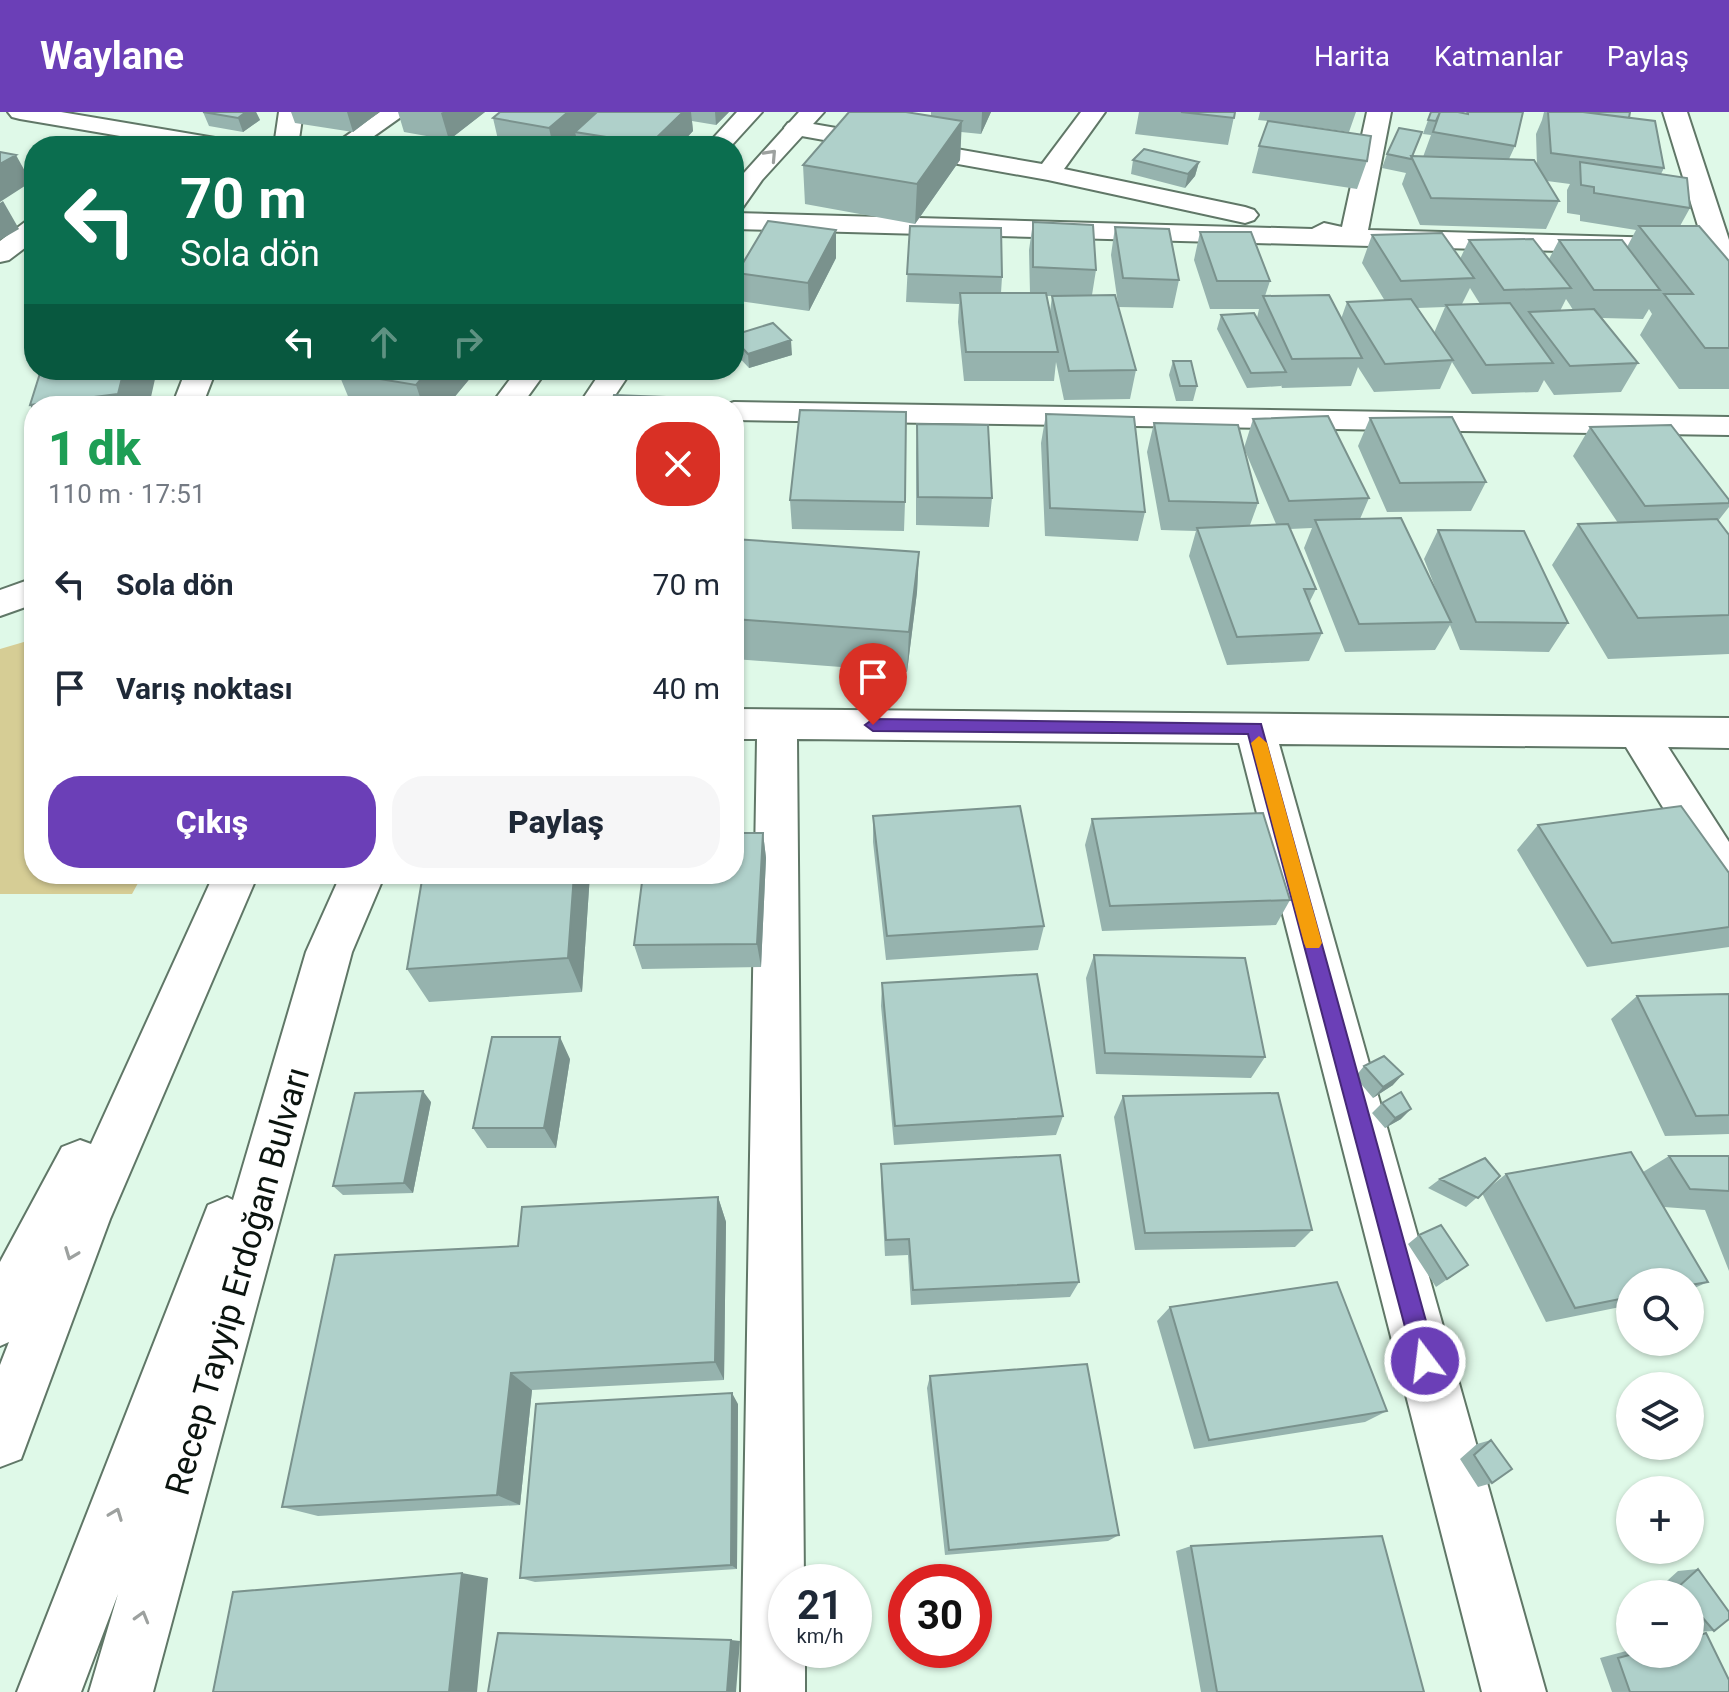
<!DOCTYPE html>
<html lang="tr">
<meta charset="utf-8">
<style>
body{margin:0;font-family:Roboto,sans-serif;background:#f6f6f7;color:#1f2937;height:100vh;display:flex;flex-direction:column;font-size:30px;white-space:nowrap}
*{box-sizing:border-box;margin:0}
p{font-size:26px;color:#747a83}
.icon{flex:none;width:44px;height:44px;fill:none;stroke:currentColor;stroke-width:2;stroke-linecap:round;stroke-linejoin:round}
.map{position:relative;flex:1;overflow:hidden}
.panel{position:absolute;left:24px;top:284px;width:720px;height:488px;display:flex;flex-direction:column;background:#fff;border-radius:32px;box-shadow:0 2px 6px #0004}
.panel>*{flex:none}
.banner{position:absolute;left:24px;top:24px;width:720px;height:244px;border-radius:32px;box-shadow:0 2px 6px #0004;background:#0b6e4f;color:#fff;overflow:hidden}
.tools{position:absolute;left:1616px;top:1156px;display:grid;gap:16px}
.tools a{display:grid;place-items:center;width:88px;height:88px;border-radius:50%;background:#fff;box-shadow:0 2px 6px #0004;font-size:40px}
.speed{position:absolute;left:768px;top:1452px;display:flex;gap:16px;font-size:40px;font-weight:700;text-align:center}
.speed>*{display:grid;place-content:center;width:104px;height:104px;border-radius:50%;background:#fff;box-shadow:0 2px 6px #0004;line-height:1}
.speed small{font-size:20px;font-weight:400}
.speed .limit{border:12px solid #d22;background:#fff;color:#111}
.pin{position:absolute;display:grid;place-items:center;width:68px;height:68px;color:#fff;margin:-82px -34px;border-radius:50% 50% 50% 0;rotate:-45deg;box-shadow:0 0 8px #0007}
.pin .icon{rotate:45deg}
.me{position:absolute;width:88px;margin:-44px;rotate:345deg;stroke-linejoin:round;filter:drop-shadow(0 0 6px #0008)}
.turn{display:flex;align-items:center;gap:28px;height:168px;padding:0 24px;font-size:36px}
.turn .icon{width:104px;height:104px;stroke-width:2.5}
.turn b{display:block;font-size:56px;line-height:68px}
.lanes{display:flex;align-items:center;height:76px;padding:0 24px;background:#0003;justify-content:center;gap:40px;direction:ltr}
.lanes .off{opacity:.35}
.round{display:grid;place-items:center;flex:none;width:84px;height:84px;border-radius:32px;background:#f6f6f7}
.headline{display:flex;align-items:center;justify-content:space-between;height:136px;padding:0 24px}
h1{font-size:48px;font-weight:800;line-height:60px;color:#1e9e55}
.cta{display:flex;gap:16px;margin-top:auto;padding:16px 24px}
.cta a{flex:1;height:92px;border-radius:32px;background:#6b3fb7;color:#fff;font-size:32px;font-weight:800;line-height:92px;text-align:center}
.cta a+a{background:#f6f6f7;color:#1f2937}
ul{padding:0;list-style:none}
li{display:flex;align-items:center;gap:24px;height:104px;padding:0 24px}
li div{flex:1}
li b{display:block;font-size:30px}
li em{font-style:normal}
header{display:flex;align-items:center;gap:48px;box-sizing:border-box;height:112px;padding:0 40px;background:#6b3fb7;color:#fff}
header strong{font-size:38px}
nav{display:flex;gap:44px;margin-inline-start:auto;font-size:28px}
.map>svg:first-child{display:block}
.green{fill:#d6cd95}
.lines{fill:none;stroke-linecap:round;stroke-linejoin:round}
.street-casing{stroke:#607767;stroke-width:4}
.secondary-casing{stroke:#607767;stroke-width:4}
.street{fill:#fff;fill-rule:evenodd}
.secondary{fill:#fff;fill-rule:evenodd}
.wall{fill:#96b3ae;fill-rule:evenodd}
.shaded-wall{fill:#7a928d}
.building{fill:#afd0ca;stroke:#7a928d;stroke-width:2}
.oneway{stroke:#9da19f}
.route{fill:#6b3fb7;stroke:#462977;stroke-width:2}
.slow{fill:#f59e0b}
.labels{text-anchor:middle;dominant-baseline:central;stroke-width:6;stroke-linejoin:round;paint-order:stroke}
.near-street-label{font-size:34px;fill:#0b140f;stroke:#fff}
</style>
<header>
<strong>Waylane</strong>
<nav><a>Harita</a><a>Katmanlar</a><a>Paylaş</a></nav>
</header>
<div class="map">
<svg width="1729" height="1580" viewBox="0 0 1729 1580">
<rect width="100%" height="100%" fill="#dff9e8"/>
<!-- green -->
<path class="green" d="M34,527V762H143L132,782H0V537Z"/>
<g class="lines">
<!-- street casing -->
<g class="street-casing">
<path id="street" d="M8,0H61L221,27L229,29L233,34H179L20,7L12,5Z
M279,0H303L298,34H274Z
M380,0H408L360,34H332Z
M1081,0H1105L1064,57L1245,95L1254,98L1258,103L1254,108L1245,111L1048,68L796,23L788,21L784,16L788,11L796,9L1042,52Z
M1367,0H1391L1368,118L1702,127L1663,0H1687L1729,128V177L1719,175L1707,143L734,117V101L1312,117L1324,111L1342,115Z
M34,108V129L9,148L0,150V129L25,110Z
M186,258H216L202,294H172Z
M734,290L1729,305V323L734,308V294H722Z
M34,466V492L0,504V478Z
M734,597L1729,606V636L1668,635L1729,730V784L1714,779L1626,635L1279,632L1546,1580H1482L1239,631L797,627L804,1470H786V1538H805V1580H741L757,627H734Z"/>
</g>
<!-- secondary casing -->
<g class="secondary-casing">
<path id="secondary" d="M737,0H762L731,34H706Z
M799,0H824L762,68L743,95L734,98V72Z
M517,258H547L521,294H490Z
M602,258H632L608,294H578Z
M214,762H258L110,1107L21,1347L0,1355V1253L9,1230L0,1234V1150L62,1035L80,1028L91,1032Z
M341,762H385L352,840L153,1580H89L118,1482L81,1580H17L208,1093L227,1085L233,1088L306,840Z"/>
</g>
<!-- street -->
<use href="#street" class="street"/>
<!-- secondary -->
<use href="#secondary" class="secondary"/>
</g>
<!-- wall -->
<path class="wall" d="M203,0H256L260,8L243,20L209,14Z
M291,0H379L353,20L295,11Z
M398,0H485L449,28L404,20Z
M500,0H729L716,13L692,9L693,19L679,34H578L576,24L565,34H508L499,32L493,6Z
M931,0H991L981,22L961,20L960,48L915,112L805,92L803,53L931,4Z
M1139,0H1235L1228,33L1135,22Z
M1260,0H1356L1349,20L1285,11L1367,49L1357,77L1252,61L1259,34L1268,9L1258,8Z
M1431,0L1466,1V0H1523L1515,34L1509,47L1537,54L1536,22L1542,8L1544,0H1630L1629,6L1664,56L1661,62L1690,96L1680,114L1729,149V277H1679L1640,223L1652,202L1649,197L1643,207L1602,206L1638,251L1621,280L1554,283L1544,268L1538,280L1472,282L1452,250L1440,277L1374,280L1358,255L1351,274L1282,276L1281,273V274L1247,276L1217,217L1221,203L1257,206L1259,197H1210L1194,148L1200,120L1270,169L1265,184L1341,207L1347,190L1385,189L1362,151L1372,123L1460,147L1469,128L1549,147L1559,128L1627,135L1636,118L1580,109V103L1567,101V78L1570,72L1547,69L1559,89L1546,117L1420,113L1402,72L1406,61L1382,56L1387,42L1423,45L1431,23L1423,22ZM1470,176L1480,192H1462ZM1566,187L1570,193L1573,198L1560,199ZM1445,195L1434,221L1417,196Z
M1133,48L1199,50L1195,64L1185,76L1131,62Z
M1033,110L1096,158L1092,183L1118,192L1111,143L1115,115L1179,168L1173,196L1118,195L1136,258L1130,287L1064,288L1056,250L1054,269H964L958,210L959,192L906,190L910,114L1002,165L1001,181H1030L1029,138ZM1047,184H1052L1050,200Z
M836,118V146L809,199L739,189L737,161Z
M734,223L792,243L749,256L734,240Z
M1173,249L1197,274L1193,289H1176L1169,263Z
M340,258H477L447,294H352L338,260Z
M1046,302L1145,400L1138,429L1045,424L1041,331Z
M1370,306L1486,370L1471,399L1387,400L1358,334Z
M1253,307L1369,386L1360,407L1437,480L1424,447L1438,418L1568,511L1549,540L1460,538L1450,513L1435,538L1345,540L1304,436L1312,416L1290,417L1316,477L1309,491L1322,521L1309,549L1227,553L1189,444L1196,419L1161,418L1147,340L1154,311L1258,391L1250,413L1276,412L1244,336Z
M917,312L992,386L989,415L916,413V341Z
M1590,315L1729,388V395L1718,409L1729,423V542L1608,547L1552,453L1578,412L1618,411L1573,344Z
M790,388L905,390L904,419L792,417Z
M734,427L919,440L917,480L907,560L734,547Z
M873,704L1044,814L1038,838L886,848L873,730Z
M1092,707L1290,788L1276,813L1102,819L1085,733Z
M1538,713L1729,761V835L1587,855L1517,738Z
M763,721L766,746L761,855L642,857L634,833Z
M423,762H590L582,880L429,890L407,857Z
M1094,843L1265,945L1251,966L1096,962L1086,866Z
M882,871L1063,1004L1056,1023L894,1033L881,894Z
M1729,882V1022L1665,1024L1611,907L1637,884Z
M570,947L556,1036H487L473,1016Z
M1364,954L1393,973L1373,986L1355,965Z
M1123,984L1312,1118L1295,1135L1135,1138L1114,1005Z
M431,990L413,1081L343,1083L333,1074Z
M1382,991L1401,1007L1385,1016L1372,1001Z
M1669,1044H1729V1159L1705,1098L1664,1095L1708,1170L1690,1178V1170H1630V1193L1546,1210L1482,1081L1466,1095L1428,1076L1440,1067L1486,1078L1506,1062L1643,1060Z
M881,1052L1079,1170L1070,1185L911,1193L908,1143L885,1144L881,1071Z
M718,1085L726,1110L724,1268L532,1278L520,1393L318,1404L282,1395L518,1134Z
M1419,1123L1468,1153L1436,1175L1408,1132Z
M1170,1195L1387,1299L1365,1310L1194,1337L1157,1209Z
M930,1264L1119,1423L1108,1429L945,1443L927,1276Z
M738,1292L737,1457L535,1470L520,1466Z
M1491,1328L1492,1371L1478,1375L1460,1347L1477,1332Z
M1191,1434L1424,1580H1201L1176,1439Z
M1698,1457L1714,1519L1694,1520L1690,1516V1482H1662L1658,1477L1678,1459Z
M1706,1521L1729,1580H1612L1600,1546L1630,1538V1542H1690V1522Z"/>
<!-- shaded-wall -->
<path class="shaded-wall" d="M246,0H256L260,8L243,20L238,6Z
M347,0H379L353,20Z
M443,0H485L449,28L441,1Z
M568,0H603L575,20L576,24L565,34H553L549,16Z
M683,0H691L693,19L679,34H650V32Z
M715,0H729L716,13Z
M982,0H991L981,22Z
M962,9L960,48L915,112L917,72Z
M16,43L31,70L0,90V52Z
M1199,50L1195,64L1185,76L1188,62Z
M3,89L19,117L0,128V91Z
M836,118V146L809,199L808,171Z
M791,228L792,243L749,256L748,242Z
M124,258H157L149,294H34V300L30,293Z
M429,258H477L447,294H423L416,273Z
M919,440L917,480L907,560L909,520Z
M763,721L766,746L761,855L757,832Z
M574,762H590L582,880L568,846Z
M560,925L570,947L556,1036L544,1016Z
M1403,962L1393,973L1373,986L1383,975Z
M423,979L431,990L413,1081L404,1071Z
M1411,997L1401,1007L1385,1016L1395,1006Z
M718,1085L726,1110L724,1268L715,1250Z
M511,1261L532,1278L520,1393L497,1383Z
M732,1281L738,1292L737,1457L731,1453Z
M462,1461L488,1466L477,1580H449Z
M731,1528L740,1529L736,1580H727Z"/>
<!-- building -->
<path class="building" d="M203,0H246L238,6Z
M500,0H568L549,16L493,6Z
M597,0H683L650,32L575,20Z
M849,0H906L962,9L917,72L803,53Z
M1181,0H1235L1234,6Z
M1431,0H1440L1436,9L1428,8Z
M1440,0H1458L1468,2V0H1523L1515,34L1433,20Z
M1548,0H1583L1655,9L1664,56L1551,41Z
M1583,0H1630L1629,6Z
M1268,9L1371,24L1367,49L1259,34Z
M1399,16L1422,20L1411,47L1387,42Z
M1144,37L1199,50L1188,62L1133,48Z
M0,40L16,43L0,52Z
M1411,44L1534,48L1559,89L1431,86Z
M1580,50L1687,66L1690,96L1594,81V75L1581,73Z
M768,109L836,118L808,171L737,161Z
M1033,110L1093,113L1096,158L1033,155Z
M910,114L1001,116L1002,165L907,162Z
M1639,114H1699L1729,149V236H1705L1664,182H1693Z
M1115,115L1169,117L1179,168L1123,166Z
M1200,120H1251L1270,169H1217Z
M1442,121L1474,166L1401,169L1372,123Z
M1533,127L1571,176L1504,178L1469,128Z
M1559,128H1622L1660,178H1594Z
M960,181H1046L1058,240H966Z
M1115,183L1136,258L1069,259L1052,184Z
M1329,183L1362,246L1292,247L1263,184Z
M1411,187L1453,248L1385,252L1347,190Z
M1510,191L1553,251L1486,253L1446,193Z
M1594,197L1638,251L1570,254L1529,200Z
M1254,201L1286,260L1251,261L1221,203Z
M773,211L791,228L748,242L734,227V223Z
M1173,249H1191L1197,274H1180Z
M41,258H124L118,282L30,293Z
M340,258H429L416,273L338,260Z
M614,283L665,285L663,294H611Z
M800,298L906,300L905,390L790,388Z
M1046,302L1134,305L1145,400L1050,396Z
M1328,304L1369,386L1289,389L1253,307Z
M1452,305L1486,370L1400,371L1370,306Z
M1154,311L1238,313L1258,391L1169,389Z
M917,312L988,313L992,386L918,385Z
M1671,313L1729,388V391L1645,394L1590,315Z
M1401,406L1451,510L1359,512L1315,408Z
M1717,407L1729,423V503L1638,506L1578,412Z
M1288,412L1316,477H1304L1322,521L1237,525L1197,416Z
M1438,418L1524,419L1568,511L1476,510Z
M734,427L919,440L909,520L734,507Z
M1020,694L1044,814L887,824L873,704Z
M1681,694L1729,761V815L1612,831L1538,713Z
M1263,701L1290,788L1110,794L1092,707Z
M734,721H763L757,832L634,833L643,762H734Z
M423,762H574L568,846L407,857Z
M1094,843L1245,846L1265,945L1105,941Z
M1037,862L1063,1004L895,1014L882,871Z
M1729,882V1003L1696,1004L1637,884Z
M492,925H560L544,1016H473Z
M1384,944L1403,962L1383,975L1364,954Z
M423,979L404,1071L333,1074L355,981Z
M1401,980L1411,997L1395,1006L1382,991Z
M1278,981L1312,1118L1145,1121L1123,984Z
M1631,1040L1708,1170L1690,1173V1170H1630V1185L1575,1196L1506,1062Z
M1060,1043L1079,1170L913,1178L909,1127L886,1128L881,1052Z
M1669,1044H1729V1079L1690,1077Z
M1485,1046L1500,1064L1478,1086L1440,1067Z
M718,1085L715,1250L511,1261L497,1383L282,1395L335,1143L518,1134L522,1095Z
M1441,1113L1468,1153L1447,1167L1419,1123Z
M1337,1170L1387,1299L1209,1328L1170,1195Z
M1087,1252L1119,1423L949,1438L930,1264Z
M732,1281L731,1453L520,1466L536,1292Z
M1491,1328L1512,1357L1492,1371L1474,1343Z
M1382,1424L1424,1580H1217L1191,1434Z
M1698,1457L1729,1500V1507L1714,1519L1690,1491V1482H1683L1677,1476Z
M462,1461L449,1580H213L233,1480Z
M498,1521L731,1528L727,1580H488Z
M1706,1521L1729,1568V1580H1630L1618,1546L1633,1542H1690V1526Z"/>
<!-- one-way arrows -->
<defs><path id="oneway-chevron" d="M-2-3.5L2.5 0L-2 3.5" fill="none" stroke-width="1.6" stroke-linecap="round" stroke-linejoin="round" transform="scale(2)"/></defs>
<g class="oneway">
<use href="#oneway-chevron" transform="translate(771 43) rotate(-47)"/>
<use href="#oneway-chevron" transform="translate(71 1142) rotate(111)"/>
<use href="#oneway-chevron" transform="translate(116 1402) rotate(-69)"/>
<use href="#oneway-chevron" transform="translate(142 1505) rotate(-74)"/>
</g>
<!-- route -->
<path class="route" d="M873,607L1261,612L1437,1249L1433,1257L1425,1260L1417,1257L1414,1249L1248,622L873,619L865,613Z"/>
<!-- slow -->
<path class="slow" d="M1259,624L1267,631L1322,831L1319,836H1306L1304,831L1251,631Z"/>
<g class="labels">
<!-- near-street labels -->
<g class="near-street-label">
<text transform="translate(237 1169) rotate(-74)">Recep Tayyip Erdoğan Bulvarı</text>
</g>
</g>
</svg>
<div class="tools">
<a><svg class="icon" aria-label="search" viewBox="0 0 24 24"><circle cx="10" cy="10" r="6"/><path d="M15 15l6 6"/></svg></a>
<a><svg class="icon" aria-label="layers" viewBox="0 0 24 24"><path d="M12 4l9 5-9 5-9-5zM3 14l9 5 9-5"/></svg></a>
<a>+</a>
<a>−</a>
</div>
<div class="speed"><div>21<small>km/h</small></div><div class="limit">30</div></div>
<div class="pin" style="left:873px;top:613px;background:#d93025"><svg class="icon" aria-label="arrive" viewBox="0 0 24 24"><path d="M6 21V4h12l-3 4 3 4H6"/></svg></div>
<svg class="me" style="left:1425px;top:1249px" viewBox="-20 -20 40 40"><circle r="17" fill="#6b3fb7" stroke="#fff" stroke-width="3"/><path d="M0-11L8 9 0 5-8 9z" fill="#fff"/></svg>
<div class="banner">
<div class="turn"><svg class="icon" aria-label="left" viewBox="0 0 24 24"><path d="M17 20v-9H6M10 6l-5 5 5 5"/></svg><div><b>70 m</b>Sola dön</div></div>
<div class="lanes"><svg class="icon" aria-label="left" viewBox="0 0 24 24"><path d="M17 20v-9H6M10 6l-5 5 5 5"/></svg><svg class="icon off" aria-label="ahead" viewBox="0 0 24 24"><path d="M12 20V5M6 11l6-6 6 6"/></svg><svg class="icon off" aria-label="right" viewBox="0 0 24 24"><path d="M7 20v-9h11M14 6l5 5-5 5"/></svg></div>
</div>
<section class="panel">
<div class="headline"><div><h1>1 dk</h1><p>110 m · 17:51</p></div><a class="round" style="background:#d93025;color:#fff"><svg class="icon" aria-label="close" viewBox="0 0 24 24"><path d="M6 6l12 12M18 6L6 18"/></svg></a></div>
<ul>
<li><svg class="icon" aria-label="left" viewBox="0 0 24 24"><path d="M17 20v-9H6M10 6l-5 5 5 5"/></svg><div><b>Sola dön</b></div><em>70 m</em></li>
<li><svg class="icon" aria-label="arrive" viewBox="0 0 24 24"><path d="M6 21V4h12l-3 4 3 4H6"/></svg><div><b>Varış noktası</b></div><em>40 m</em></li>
</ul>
<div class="cta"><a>Çıkış</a><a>Paylaş</a></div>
</section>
</div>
